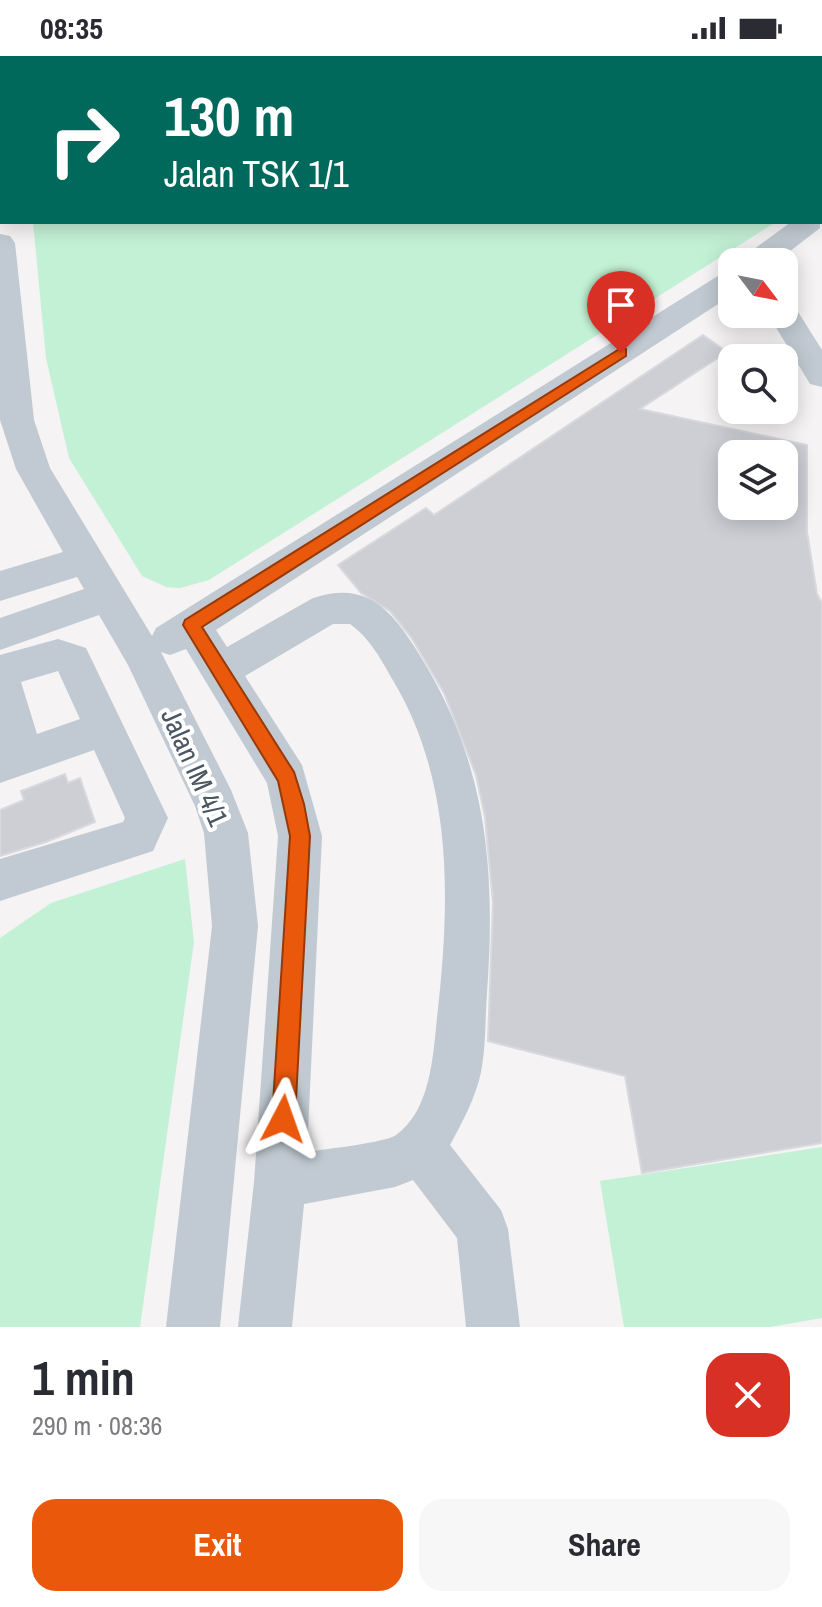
<!DOCTYPE html>
<meta charset="utf-8">
<style>
body{margin:0;font-family:"Archivo Narrow",sans-serif;background:#f7f7f7;color:#2b2b33;height:100vh;display:flex;flex-direction:column;font-size:30px;white-space:nowrap}
*{box-sizing:border-box;margin:0}
p{font-size:26px;color:#7c7c81}
.icon{flex:none;width:44px;height:44px;fill:none;stroke:currentColor;stroke-width:2;stroke-linecap:round;stroke-linejoin:round}
.map{position:relative;height:1271px;overflow:hidden}
.drawer{display:flex;flex-direction:column;background:#fff;flex:1}
.drawer>*{flex:none}
.hud{position:absolute;left:0px;top:0px;width:822px;height:168px;box-shadow:0 4px 20px #0003;background:#00695c;color:#fff;overflow:hidden}
.needle{width:52px;rotate:122deg}
.tools{position:absolute;left:718px;top:192px;display:grid;gap:16px}
.tools a{display:grid;place-items:center;width:80px;height:80px;border-radius:16px;background:#fff;box-shadow:0 4px 20px #0003;font-size:40px}
.pin{position:absolute;display:grid;place-items:center;width:68px;height:68px;color:#fff;margin:-82px -34px;border-radius:50% 50% 50% 0;rotate:-45deg;box-shadow:0 0 8px #0007}
.pin .icon{rotate:45deg}
.me{position:absolute;width:88px;margin:-44px;rotate:4deg;stroke-linejoin:round;filter:drop-shadow(0 0 6px #0008)}
.turn{display:flex;align-items:center;gap:28px;height:168px;padding:0 32px;font-size:36px}
.turn .icon{width:104px;height:104px;stroke-width:2.5}
.turn b{display:block;font-size:56px;line-height:68px}
.round{display:grid;place-items:center;flex:none;width:84px;height:84px;border-radius:24px;background:#f7f7f7}
.headline{display:flex;align-items:center;justify-content:space-between;height:136px;padding:0 32px}
h1{font-size:48px;font-weight:700;line-height:60px}
.button{display:flex;gap:16px;margin-top:auto;padding:16px 32px}
.button a{flex:1;height:92px;border-radius:24px;background:#ea580c;color:#fff;font-size:32px;font-weight:700;line-height:92px;text-align:center}
.button a+a{background:#f7f7f7;color:#2b2b33}
.status{display:flex;justify-content:space-between;align-items:center;height:56px;padding:0 40px;background:#fff;direction:ltr}
.status svg{height:22px;fill:currentColor}
.map>svg:first-child{display:block}
.green{fill:#c3f1d5}
.building{fill:#cdcfd5;stroke:#d7d9de;stroke-width:2;fill-rule:evenodd}
.lines{fill:none;stroke-linecap:round;stroke-linejoin:round}
.highway-casing{stroke:#7690ad;stroke-width:3}
.minor{fill:#c1cad2;fill-rule:evenodd}
.highway{fill:#8ba5c1;fill-rule:evenodd}
.route{fill:#ea580c;stroke:#983908;stroke-width:2}
.labels{text-anchor:middle;dominant-baseline:central;stroke-width:8;stroke-linejoin:round;paint-order:stroke}
.street-label{font-size:28px;fill:#4a5661;stroke:#fff}
</style>
<div class="status"><b>08:35</b><svg viewBox="0 0 49 12"><path d="M0 12V9h3v3zM5 12V6h3v6zM10 12V3h3v9zM15 12V0h3v12zM26 1h20v11H26zM47 4h2v5h-2z"/></svg></div>
<div class="map">
<svg width="822" height="1271" viewBox="0 0 822 1271">
<rect width="100%" height="100%" fill="#f5f3f3"/>
<!-- green -->
<path class="green" d="M0,0H717L719,2H2V41Z
M33,166H776L209,524L180,532L166,531L142,520L69,402L46,302Z
M185,803L194,886L140,1271H0V882L51,847Z
M822,1091V1262L770,1271H624L600,1125Z"/>
<!-- building -->
<path class="building" d="M703,279L727,296L640,353L807,389V476L817,538L822,547V1087L642,1117L625,1020L488,985L493,847L485,761L476,719L444,637L411,581L390,555L361,537L338,509L426,452L434,459ZM732,398H784V450H732Z
M65,718L68,727L80,722L95,766L46,786L0,800V754L24,744L21,735Z"/>
<g class="lines">
<!-- highway casing -->
<g class="highway-casing">
<path id="highway" d="M774,0H803L804,2H775Z
M820,24L822,25V44L820,43Z
M820,69L822,70V89L820,88Z"/>
</g>
<!-- minor -->
<path class="minor" d="M0,0H18L20,2H2V8Z
M334,0H361L332,2Z
M718,0H744L746,2H720Z
M820,111H822V131H820Z
M820,160V172L776,206H742L746,199L791,166H820Z
M0,178L10,180L15,187L34,364L50,412L152,580L156,572L721,218L732,215V239L216,574L227,591L313,542C368,524 392,555 419,598C487,707 496,812 487,937C485,963 486,991 481,1016C476,1041 462,1067 450,1089L501,1154L508,1173L520,1271H466L457,1182L413,1124L395,1131L304,1148L292,1271H238L254,1126L278,780L267,727L186,593L170,599L161,596L231,734L248,777L258,870L220,1271H166L212,870L204,777L195,750L128,609L99,559L0,594V562L84,533L77,521L0,545V515L63,496L16,413L0,364ZM333,568H350C371,583 381,604 394,626C454,728 450,847 437,962C433,999 431,1054 396,1079C385,1087 324,1093 307,1096L322,780L302,709L245,620Z
M784,248L795,251L822,294V331L810,328L768,258H784Z
M58,583L86,592L168,762L153,795L0,845V803L123,766L125,762L94,694L0,727V599ZM58,615L80,663L37,678L21,626Z"/>
<!-- highway -->
<use href="#highway" class="highway"/>
</g>
<!-- route -->
<path class="route" d="M621,292L626,293V300L202,571L294,716L304,748L310,780L295,1063L291,1071L283,1074L275,1071L272,1063L290,780L278,725L183,569L185,564Z"/>
<g class="labels">
<!-- street labels -->
<g class="street-label">
<text transform="translate(195 711) rotate(66)">Jalan IM 4/1</text>
</g>
</g>
</svg>
<div class="tools">
<a><svg class="needle" viewBox="-14 -14 28 28"><path d="M0-13l5 13h-10z" fill="#e53935"/><path d="M0 13l5-13h-10z" fill="#7c7c81"/></svg></a>
<a><svg class="icon" aria-label="search" viewBox="0 0 24 24"><circle cx="10" cy="10" r="6"/><path d="M15 15l6 6"/></svg></a>
<a><svg class="icon" aria-label="layers" viewBox="0 0 24 24"><path d="M12 4l9 5-9 5-9-5zM3 14l9 5 9-5"/></svg></a>
</div>
<div class="pin" style="left:621px;top:297px;background:#d93025"><svg class="icon" aria-label="arrive" viewBox="0 0 24 24"><path d="M6 21V4h12l-3 4 3 4H6"/></svg></div>
<svg class="me" style="left:283px;top:1063px" viewBox="-20 -20 40 40"><path d="M0-17L14 15 0 8-14 15z" fill="#ea580c" stroke="#fff" stroke-width="4"/></svg>
<div class="hud">
<div class="turn"><svg class="icon" aria-label="right" viewBox="0 0 24 24"><path d="M7 20v-9h11M14 6l5 5-5 5"/></svg><div><b>130 m</b>Jalan TSK 1/1</div></div>
</div>
</div>
<section class="drawer">
<div class="headline"><div><h1>1 min</h1><p>290 m · 08:36</p></div><a class="round" style="background:#d93025;color:#fff"><svg class="icon" aria-label="close" viewBox="0 0 24 24"><path d="M6 6l12 12M18 6L6 18"/></svg></a></div>
<div class="button"><a>Exit</a><a>Share</a></div>
</section>
